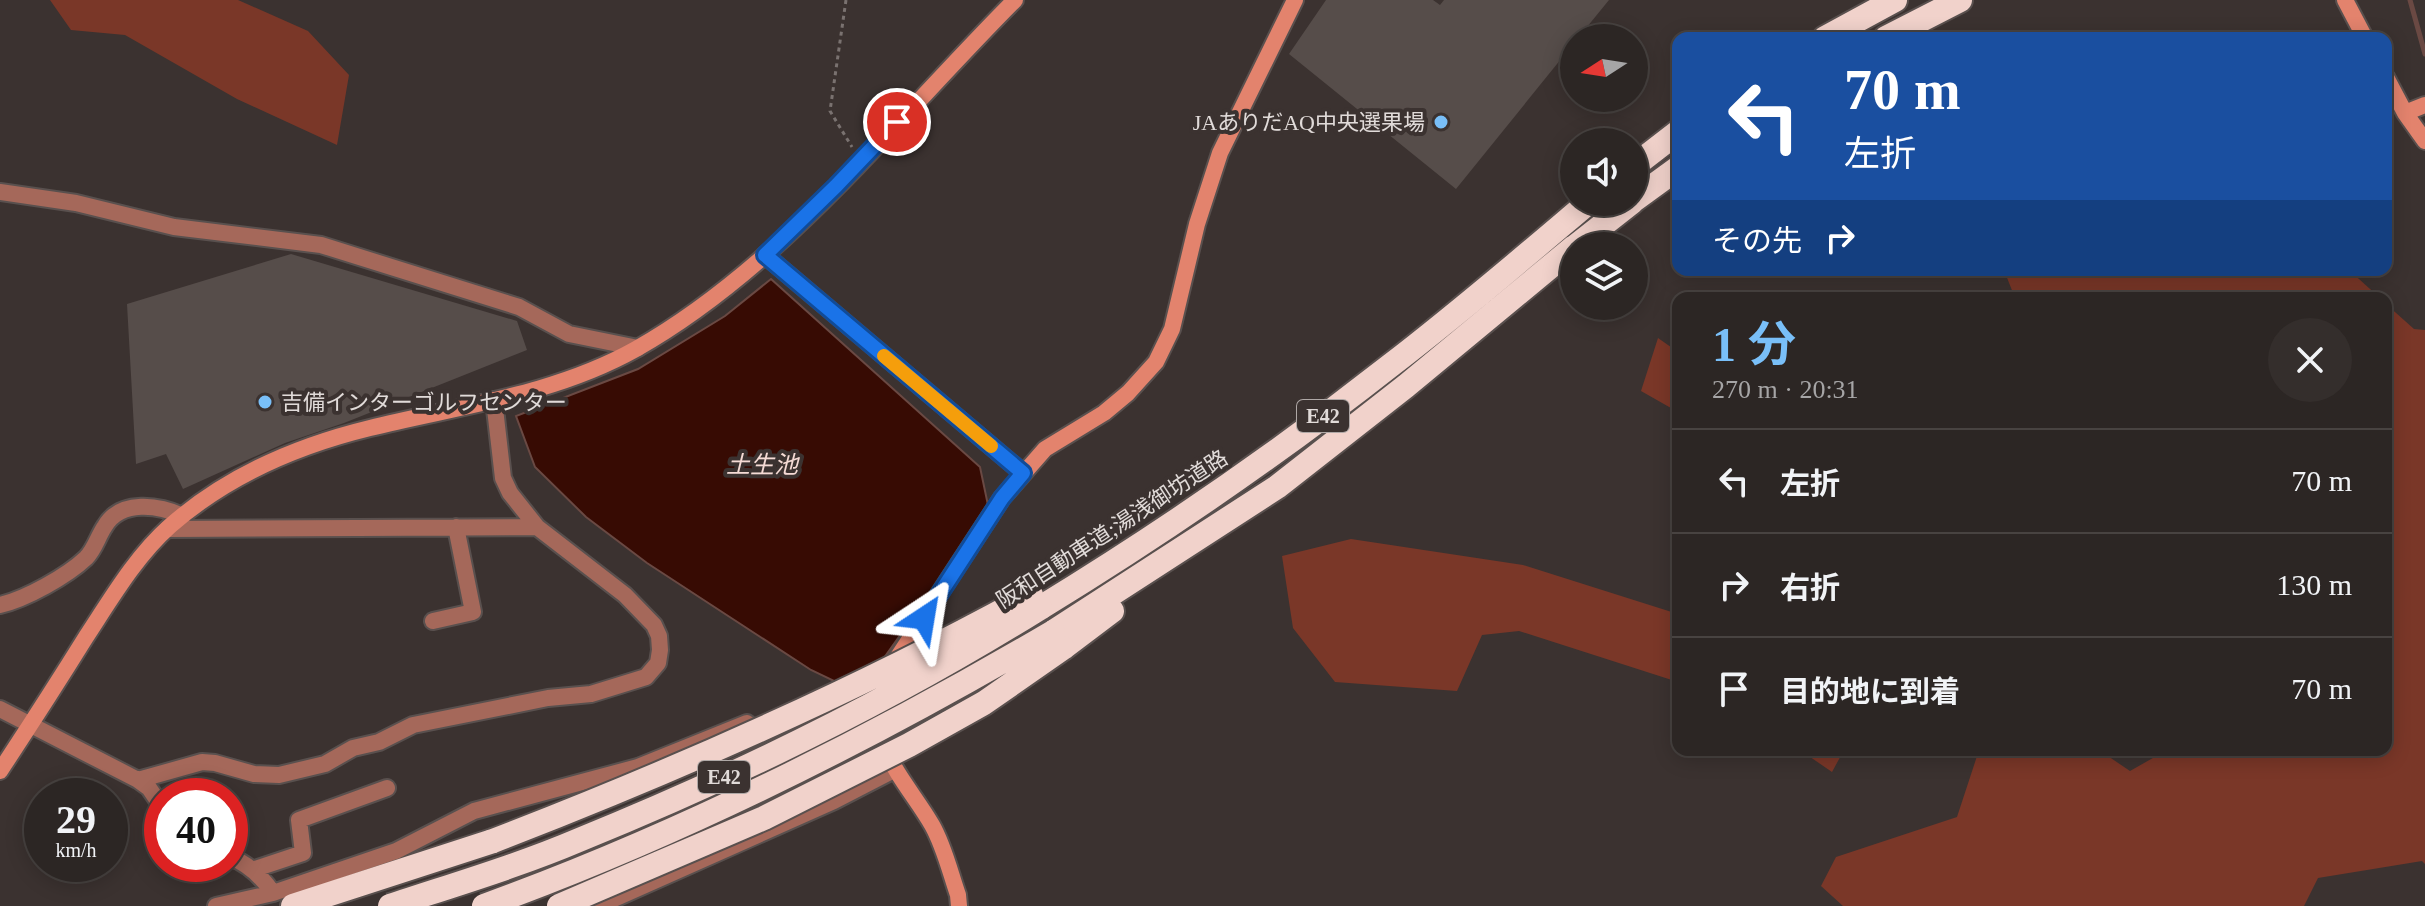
<!DOCTYPE html>
<html lang="ja">
<meta charset="utf-8">
<style>
body{margin:0;font-family:"Times New Roman","Noto Sans JP",serif;background:#342e2c;color:#f1f3f6;height:100vh;display:flex;flex-direction:column;font-size:30px;white-space:nowrap}
*{box-sizing:border-box;margin:0}
p{font-size:26px;color:#a6a5a6}
.icon{flex:none;width:44px;height:44px;fill:none;stroke:currentColor;stroke-width:2;stroke-linecap:round;stroke-linejoin:round}
.map{position:relative;flex:1;overflow:hidden}
.panel{position:absolute;left:1672px;top:292px;width:720px;height:464px;display:flex;flex-direction:column;background:#2c2624;border-radius:16px;box-shadow:0 4px 20px #0003,0 0 0 2px #484341}
.panel>*{flex:none}
.banner{position:absolute;left:1672px;top:32px;width:720px;height:244px;border-radius:16px;box-shadow:0 4px 20px #0003,0 0 0 2px #484341;background:#1a4fa0;color:#fff;overflow:hidden}
.needle{width:52px;rotate:258deg}
.fabs{position:absolute;left:1560px;top:24px;display:grid;gap:16px}
.fabs a{display:grid;place-items:center;width:88px;height:88px;border-radius:50%;background:#2c2624;box-shadow:0 4px 20px #0003,0 0 0 2px #484341;font-size:40px}
.speed{position:absolute;left:24px;top:778px;display:flex;gap:16px;font-size:40px;font-weight:700;text-align:center}
.speed>*{display:grid;place-content:center;width:104px;height:104px;border-radius:50%;background:#2c2624;box-shadow:0 4px 20px #0003,0 0 0 2px #484341;line-height:1}
.speed small{font-size:20px;font-weight:400}
.speed .limit{border:12px solid #d22;background:#fff;color:#111}
.pin{position:absolute;display:grid;place-items:center;width:68px;height:68px;color:#fff;margin:-34px;border:4px solid #fff;border-radius:50%;box-shadow:0 2px 8px #0007}
.me{position:absolute;width:88px;margin:-44px;rotate:33deg;stroke-linejoin:round;filter:drop-shadow(0 0 6px #0008)}
.turn{display:flex;align-items:center;gap:28px;height:168px;padding:0 40px;font-size:36px}
.turn .icon{width:104px;height:104px;stroke-width:2.5}
.turn b{display:block;font-size:56px;line-height:68px}
.then{display:flex;align-items:center;height:76px;padding:0 40px;background:#0003;gap:16px;font-size:30px}
.round{display:grid;place-items:center;flex:none;width:84px;height:84px;border-radius:42px;background:#342e2c}
.summary{display:flex;align-items:center;justify-content:space-between;height:136px;padding:0 40px}
h1{font-size:48px;font-weight:700;line-height:60px;color:#79bff8}
ul{padding:0;list-style:none}
li{display:flex;align-items:center;gap:24px;height:104px;padding:0 40px;border-top:2px solid #484341}
li div{flex:1}
li b{display:block;font-size:30px}
li em{font-style:normal}
.map>svg:first-child{display:block}
.green{fill:#7a3728}
.water{fill:#370b03;stroke:#6a4943;stroke-width:2}
.lines{fill:none;stroke-linecap:round;stroke-linejoin:round}
.stream{stroke:#6a4943;stroke-width:5}
.building{fill:#564d4a}
.street-casing{stroke:#59504e;stroke-width:20}
.secondary-casing{stroke:#59504e;stroke-width:20}
.highway-casing{stroke:#59504e;stroke-width:28}
.path{stroke:#7a7270;stroke-width:3;stroke-dasharray:4 4;stroke-linecap:butt}
.street{stroke:#a5685a;stroke-width:16}
.secondary{stroke:#e3836d;stroke-width:16}
.highway{stroke:#f1d2cb;stroke-width:24}
.highway-bridge-casing{stroke:#59504e;stroke-width:28;stroke-linecap:butt}
.highway-bridge{stroke:#f1d2cb;stroke-width:24}
.route-casing{stroke:#114b97;stroke-width:20}
.route{stroke:#1a73e8;stroke-width:14}
.slow{stroke:#f59e0b;stroke-width:14}
.poi-dot{fill:#79bff8;stroke:#3b3230;stroke-width:3}
.labels{text-anchor:middle;dominant-baseline:central;stroke-width:8;stroke-linejoin:round;paint-order:stroke}
.shield{fill:#3b3230;stroke:#afa8a6;stroke-width:2}
.shield-label{font-size:20px;font-weight:bold;fill:#e1dbd9}
.poi-label{font-size:22px;fill:#e1dbd9;stroke:#3b3230;text-anchor:end}
.street-label{font-size:22px;fill:#e1dbd9;stroke:#3b3230}
.water-label{font-size:24px;font-style:italic;fill:#f5dbd5;stroke:#3b3230}
</style>
<div class="map">
<svg width="2425" height="906" viewBox="0 0 2425 906">
<rect width="100%" height="100%" fill="#3b3230"/>
<!-- green -->
<path class="green" d="M50,0H238L308,31L349,75L337,145L237,99L125,35L71,30Z
M2004,270H2349L2380,298H2015Z
M2386,304L2414,329L2425,330V864L2422,861L2318,878L2304,906H1843L1821,886L1836,857L1957,817L1979,750H2099L2130,771L2167,750H2386Z
M1658,338L1678,352V412L1641,391Z
M1351,539L1523,565L1678,614V682L1519,631L1482,635L1457,691L1335,682L1293,628L1282,556Z
M1800,750H1844L1832,772Z"/>
<!-- water -->
<path class="water" d="M771,279L980,467L989,510L859,693L811,670L647,563L586,517L535,467L516,416L638,369L725,316Z"/>
<g class="lines">
<!-- stream -->
<path class="stream" d="M2410,0L2425,54"/>
</g>
<!-- building -->
<path class="building" d="M1326,0H1433L1440,5L1444,0H1609L1578,38H1574V43L1456,189L1289,54Z
M291,254L517,321L527,350L344,423L285,443L183,489L166,454L136,464L127,304Z"/>
<g class="lines">
<!-- street casing -->
<g class="street-casing">
<path id="street" d="M0,192L76,203L174,227L321,245L519,307L569,334L638,348
M765,255L1023,473
M167,529L537,527
M0,605C26,599 67,576 86,558C95,549 98,536 105,526C121,499 159,505 183,516
M433,621L473,612L456,527
M0,709L138,780L149,788L162,807
M138,780L202,762L215,763L254,774L279,775L325,764L353,748L379,742L413,725L548,698L591,694L646,677L658,663L660,650L659,636L654,625L625,595L537,527L510,493L503,478L494,400
M230,857C249,864 262,877 273,893
M252,870L303,853L299,820L387,788
M216,906L273,893L396,851L474,811L638,767L747,723
M598,906L834,801L894,770"/>
</g>
<!-- secondary casing -->
<g class="secondary-casing">
<path id="secondary" d="M2345,0L2365,38
M2386,77L2405,113L2425,141
M2405,113L2425,105
M894,663L1002,498L1045,449L1104,413L1128,393L1156,362L1172,329L1197,224L1220,153L1295,0
M883,692C866,746 908,783 932,825C944,846 950,872 958,895L959,906
M0,771C29,727 58,682 86,637C111,599 136,556 170,526C228,475 296,446 370,428C459,406 554,395 636,349C783,266 896,119 1015,0"/>
</g>
<!-- highway casing -->
<g class="highway-casing">
<path id="highway" d="M1825,38L1895,0
M1886,38L1960,0
M1634,166L1678,132
M1634,200L1678,168
M1576,246L1632,202
M1040,608C1161,534 1279,453 1391,365C1459,313 1524,257 1589,202
M1053,632L1277,487L1406,386L1574,247
M1063,648L1112,611
M293,906L493,841"/>
</g>
<!-- path -->
<path class="path" d="M846,0L830,111L852,147"/>
<!-- street -->
<use href="#street" class="street"/>
<!-- secondary -->
<use href="#secondary" class="secondary"/>
<!-- highway -->
<use href="#highway" class="highway"/>
<!-- highway-bridge casing -->
<g class="highway-bridge-casing">
<path id="highway-bridge" d="M493,841C677,770 858,690 1031,595
M390,906C453,885 518,866 579,840C739,775 894,699 1040,608
M484,906C683,834 871,739 1053,632
M559,906L764,818L909,745L984,703L1063,648"/>
</g>
<!-- highway-bridge -->
<use href="#highway-bridge" class="highway-bridge"/>
</g>
<g class="lines">
<!-- route casing -->
<g class="route-casing">
<path id="route" d="M897,122L836,186L765,255L1023,473L1002,498L924,618"/>
</g>
<!-- route -->
<use href="#route" class="route"/>
<!-- slow -->
<path class="slow" d="M884,356L991,446"/>
</g>
<!-- markers -->
<g class="poi-dot">
<circle cx="1441" cy="122" r="8"/>
<circle cx="265" cy="402" r="8"/>
</g>
<g class="labels">
<!-- shield labels -->
<g class="shield">
<rect x="1297" y="400" width="52" height="32" rx="6"/>
<rect x="698" y="761" width="52" height="32" rx="6"/>
</g>
<g class="shield-label">
<text x="1323" y="416">E42</text>
<text x="724" y="777">E42</text>
</g>
<!-- poi labels -->
<g class="poi-label">
<text x="1425" y="122">JAありだAQ中央選果場</text>
<text x="281" y="402" text-anchor="start">吉備インターゴルフセンター</text>
</g>
<!-- street labels -->
<g class="street-label">
<text transform="translate(1112 529) rotate(-33)">阪和自動車道;湯浅御坊道路</text>
</g>
<!-- water labels -->
<g class="water-label">
<text x="762" y="465">土生池</text>
</g>
</g>
</svg>
<div class="fabs">
<a><svg class="needle" viewBox="-14 -14 28 28"><path d="M0-13l5 13h-10z" fill="#e53935"/><path d="M0 13l5-13h-10z" fill="#a6a5a6"/></svg></a>
<a><svg class="icon" aria-label="sound" viewBox="0 0 24 24"><path d="M4 9h4l5-4v14l-5-4H4zM17 9q2 3 0 6"/></svg></a>
<a><svg class="icon" aria-label="layers" viewBox="0 0 24 24"><path d="M12 4l9 5-9 5-9-5zM3 14l9 5 9-5"/></svg></a>
</div>
<div class="speed"><div>29<small>km/h</small></div><div class="limit">40</div></div>
<div class="pin" style="left:897px;top:122px;background:#d93025"><svg class="icon" aria-label="arrive" viewBox="0 0 24 24"><path d="M6 21V4h12l-3 4 3 4H6"/></svg></div>
<svg class="me" style="left:924px;top:618px" viewBox="-20 -20 40 40"><path d="M0-17L14 15 0 8-14 15z" fill="#1a73e8" stroke="#fff" stroke-width="4"/></svg>
<div class="banner">
<div class="turn"><svg class="icon" aria-label="left" viewBox="0 0 24 24"><path d="M17 20v-9H6M10 6l-5 5 5 5"/></svg><div><b>70 m</b>左折</div></div>
<div class="then">その先<svg class="icon" aria-label="right" viewBox="0 0 24 24"><path d="M7 20v-9h11M14 6l5 5-5 5"/></svg></div>
</div>
<section class="panel">
<div class="summary"><div><h1>1 分</h1><p>270 m · 20:31</p></div><a class="round"><svg class="icon" aria-label="close" viewBox="0 0 24 24"><path d="M6 6l12 12M18 6L6 18"/></svg></a></div>
<ul>
<li><svg class="icon" aria-label="left" viewBox="0 0 24 24"><path d="M17 20v-9H6M10 6l-5 5 5 5"/></svg><div><b>左折</b></div><em>70 m</em></li>
<li><svg class="icon" aria-label="right" viewBox="0 0 24 24"><path d="M7 20v-9h11M14 6l5 5-5 5"/></svg><div><b>右折</b></div><em>130 m</em></li>
<li><svg class="icon" aria-label="arrive" viewBox="0 0 24 24"><path d="M6 21V4h12l-3 4 3 4H6"/></svg><div><b>目的地に到着</b></div><em>70 m</em></li>
</ul>
</section>
</div>
